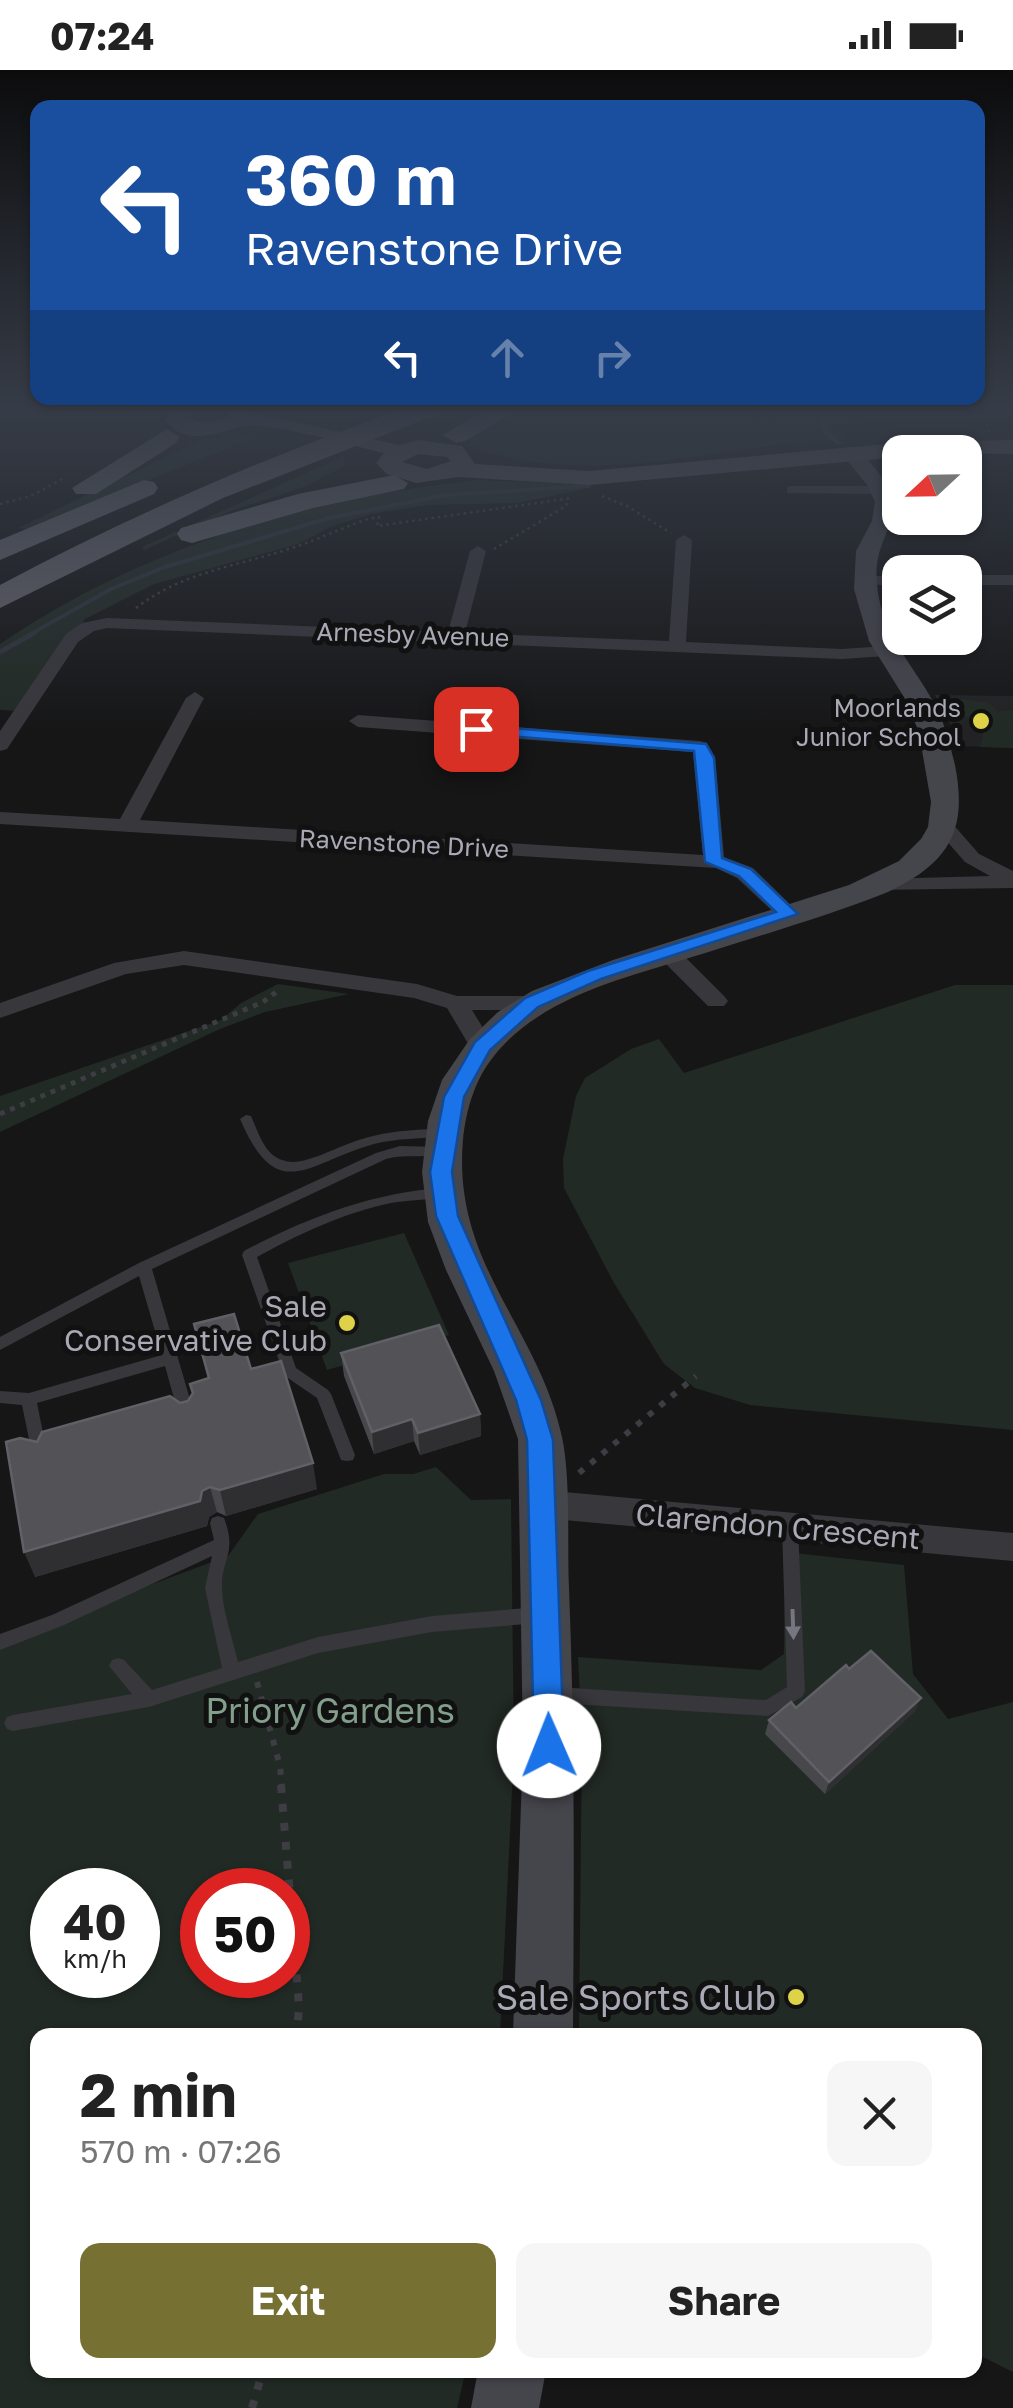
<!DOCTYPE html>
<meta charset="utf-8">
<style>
body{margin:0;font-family:"Golos Text",sans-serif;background:#f6f6f6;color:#222;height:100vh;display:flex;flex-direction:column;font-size:38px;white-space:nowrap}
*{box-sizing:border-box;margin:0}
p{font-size:32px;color:#767676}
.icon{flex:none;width:55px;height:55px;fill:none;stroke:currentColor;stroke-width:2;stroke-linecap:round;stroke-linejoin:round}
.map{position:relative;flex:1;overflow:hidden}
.panel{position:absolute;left:30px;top:1958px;width:952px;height:350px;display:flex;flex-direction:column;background:#fff;border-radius:20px;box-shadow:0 2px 8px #0004}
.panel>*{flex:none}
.guide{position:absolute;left:30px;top:30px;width:955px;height:305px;border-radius:20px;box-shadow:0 2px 8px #0004;background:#1a4fa0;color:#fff;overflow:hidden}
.needle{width:65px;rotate:248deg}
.tools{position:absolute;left:882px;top:365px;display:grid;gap:20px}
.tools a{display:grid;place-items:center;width:100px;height:100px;border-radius:20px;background:#fff;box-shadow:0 2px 8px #0004;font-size:50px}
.speed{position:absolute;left:30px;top:1798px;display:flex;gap:20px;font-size:50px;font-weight:700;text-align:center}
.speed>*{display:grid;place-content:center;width:130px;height:130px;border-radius:50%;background:#fff;box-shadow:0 2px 8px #0004;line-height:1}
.speed small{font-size:25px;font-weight:400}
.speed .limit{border:15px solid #d22;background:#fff;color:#111}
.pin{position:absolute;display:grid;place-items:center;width:85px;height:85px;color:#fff;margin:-42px;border-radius:20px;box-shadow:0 5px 15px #0006}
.me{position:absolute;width:110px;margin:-55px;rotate:359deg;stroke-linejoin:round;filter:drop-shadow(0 0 8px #0008)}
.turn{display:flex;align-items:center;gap:35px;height:210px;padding:0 50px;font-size:45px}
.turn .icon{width:130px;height:130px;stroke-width:2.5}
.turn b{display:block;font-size:70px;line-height:85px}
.lanes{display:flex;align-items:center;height:95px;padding:0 50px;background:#0003;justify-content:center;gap:50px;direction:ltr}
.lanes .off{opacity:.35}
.round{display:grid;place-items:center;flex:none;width:105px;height:105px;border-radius:20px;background:#f6f6f6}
.overview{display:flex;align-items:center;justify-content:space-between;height:170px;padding:0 50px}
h1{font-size:60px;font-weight:700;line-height:75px}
.action{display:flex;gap:20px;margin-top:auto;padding:20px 50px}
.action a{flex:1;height:115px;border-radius:20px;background:#767133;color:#fff;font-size:40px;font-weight:700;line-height:115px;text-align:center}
.action a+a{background:#f6f6f6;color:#222}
.status{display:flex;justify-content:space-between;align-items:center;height:70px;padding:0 50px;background:#fff;direction:ltr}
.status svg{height:28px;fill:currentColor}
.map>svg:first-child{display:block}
.built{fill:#222224}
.green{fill:#222a25;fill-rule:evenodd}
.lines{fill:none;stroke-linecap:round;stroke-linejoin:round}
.stream-far1{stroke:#2f333c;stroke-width:4}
.stream{stroke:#2f333c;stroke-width:5}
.path-far3{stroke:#3d3d43;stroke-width:2.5;stroke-dasharray:2.5 4;stroke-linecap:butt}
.path-far2{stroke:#3d3d43;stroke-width:5;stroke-dasharray:5 6;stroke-linecap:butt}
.path-far1{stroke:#3d3d43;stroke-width:6;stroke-dasharray:6 9;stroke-linecap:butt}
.path{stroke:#3d3d43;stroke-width:8;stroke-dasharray:8 11;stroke-linecap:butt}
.lane{fill:#38373c;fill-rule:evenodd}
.street{fill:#38373c;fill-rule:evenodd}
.secondary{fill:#45454c;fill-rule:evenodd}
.primary{fill:#54535a;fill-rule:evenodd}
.highway{fill:#64646c;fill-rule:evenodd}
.wall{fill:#47474c}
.shaded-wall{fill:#2f2f32}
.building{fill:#525257;stroke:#606066;stroke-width:2.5}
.oneway{fill:#76767f}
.route{fill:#1a73e8;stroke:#114b97;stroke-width:2.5}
.poi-dot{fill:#ddd248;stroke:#111112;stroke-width:4}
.labels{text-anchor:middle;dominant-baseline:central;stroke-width:10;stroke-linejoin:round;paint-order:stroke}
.far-street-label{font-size:25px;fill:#a9aab6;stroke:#111112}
.far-poi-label{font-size:25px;fill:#a9aab6;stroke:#111112;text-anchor:end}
.poi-label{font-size:30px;fill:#a9aab6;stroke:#111112;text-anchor:end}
.street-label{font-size:30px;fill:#a9aab6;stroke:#111112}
.near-park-label{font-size:35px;fill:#829f8b;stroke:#111112}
.near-poi-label{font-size:35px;fill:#a9aab6;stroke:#111112;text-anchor:end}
</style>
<div class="status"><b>07:24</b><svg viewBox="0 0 49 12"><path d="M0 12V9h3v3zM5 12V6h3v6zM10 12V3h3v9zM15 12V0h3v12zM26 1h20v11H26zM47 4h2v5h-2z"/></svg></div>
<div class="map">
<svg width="1013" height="2338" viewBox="0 0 1013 2338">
<rect width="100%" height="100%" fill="#161617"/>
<!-- built -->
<path class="built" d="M668,337H967L921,351L833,354L847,369L792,373L776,353Z
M935,625L1013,626V678L956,676L952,658Z"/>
<!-- green -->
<path class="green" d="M528,337H668L776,353L792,373C694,385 562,416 470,375L469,366L490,352Z
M256,367L27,459L18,458L203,369Z
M344,386L345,396L304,417L234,440L144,480L142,477Z
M480,410L581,414L585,419L517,433L428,435L371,444L330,457L298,474L154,514L85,549L19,641L0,640V574C142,477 310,427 480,410Z
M935,625L988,633L999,642L1013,640V678L980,677L985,657L959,643H945Z
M278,914L349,924L265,942L220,959L0,1062V1026L221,950L241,933Z
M955,915H1013V1360L750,1335L695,1318L664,1294L614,1213L564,1118L563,1089L576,1026L585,1008L631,979L659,969L684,1003Z
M404,1163L449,1265L327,1300L288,1193Z
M436,1397L471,1430L511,1429L514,1681L500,1965H38V2300H466L457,2338H0V1571L228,1486L258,1444L384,1404H413ZM52,1820H138V1905H52ZM202,1820H288V1905H202Z
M785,1482L904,1495L913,1604L948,1649L1013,1632V2302L975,2283V1965H579L582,1664L578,1587L761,1600L784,1584Z"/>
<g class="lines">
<!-- stream-far1 -->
<path class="stream-far1" d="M29,565L111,519L165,497L329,448L446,425L589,416"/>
<!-- stream -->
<path class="stream" d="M0,582L34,563"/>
<!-- path-far3 -->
<path class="path-far3" d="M989,362L985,350L1013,339
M602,426L627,436L671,463
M0,434L31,426L64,408
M494,479L566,436L568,429
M136,538C184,501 239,496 295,477C320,469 343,457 368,449L379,447L377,456L572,428"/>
<!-- path-far2 -->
<path class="path-far2" d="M0,1044L263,932L280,919"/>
<!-- path-far1 -->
<path class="path-far1" d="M579,1403L696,1306
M257,1612L280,1696L282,1717"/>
<!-- path -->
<path class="path" d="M281,1715L299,1936L297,1965
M252,2338L263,2300"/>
<!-- lane -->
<path class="lane" d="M286,337L292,338L256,350L251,349Z
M836,337H864L836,341L824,349L832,365L842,373L838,375L827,367L818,349L826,340Z
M246,1045L251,1046C258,1061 264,1084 282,1090C295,1095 309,1089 321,1085C338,1078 355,1070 373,1066C397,1060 421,1060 445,1058L451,1062L445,1066C422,1069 397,1068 374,1074C308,1092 278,1137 240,1049Z
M400,1076L442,1077L449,1081C434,1090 407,1083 386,1089L152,1199L196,1350L193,1354L188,1356L183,1354L180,1350L165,1296L37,1333L48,1388L46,1393L40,1394L34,1393L22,1335L0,1333V1321L29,1323L162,1285L139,1206L0,1280V1267L139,1193L376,1083Z
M442,1118L449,1123L447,1126C428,1130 409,1130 391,1133C343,1143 299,1164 257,1187L296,1298L328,1320L331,1324L355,1385L353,1390L347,1391L341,1390L317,1328L285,1306L283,1302L242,1185L244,1181C307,1148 370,1123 442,1118Z
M218,1446L224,1448C238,1484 220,1490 222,1520C223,1542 233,1570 238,1592L318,1567L432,1546L539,1537L545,1540L547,1545L545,1550L539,1553L432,1562L318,1583L149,1637L13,1661L7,1659L4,1653L7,1647L13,1645L132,1624L109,1596L112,1590L118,1588L124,1590L152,1620L222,1598L205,1518L212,1486L64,1555L0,1580V1564L52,1545L214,1470L210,1453L212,1448Z
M790,1450L796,1452L798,1457L805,1621L802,1627L768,1646L556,1633L550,1631L547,1625L550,1619L556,1617L766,1630L787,1617L782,1457L784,1452Z"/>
<!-- street -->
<path class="street" d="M47,337L179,339L186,343L179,347L54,341Z
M792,416H880L887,420L880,424L787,423V417Z
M684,465L692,470L686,572L842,579L886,576L895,581L886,586L842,589L107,558L94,561L78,572L7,679L0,681V661L66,564L82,553L107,548L448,562L470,481L478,476L486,481L465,563L669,571L676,470Z
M965,505H1013V515H965Z
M866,506H900V516L860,514L858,511Z
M195,622L204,628L140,750L703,785L693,682L358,657L349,651L358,645L700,671L707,673L715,687L724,787L753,798L800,844L789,851L781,849L737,808L716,798L0,754V742L120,749L186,628Z
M944,750L951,752L979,784L1013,801V818L872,820L869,815L872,810L880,809L990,806L965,792L937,760L934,756Z
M668,876L676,878L724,926L728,931L724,936H708L660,888L657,883Z
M184,881L417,914L457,926H532L544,933L532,940H472L494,976L482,984L473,982L447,938L414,928L184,895L126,904L0,948V933L114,893Z
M542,1420L1013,1463V1491L542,1448L531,1444L526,1434L531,1424Z"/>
<!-- secondary -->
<path class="secondary" d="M851,377C861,379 866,388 873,396C905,432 896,437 881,477C874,496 876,517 881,537C892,576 918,602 936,637C945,654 950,675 955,695C968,761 949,793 888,822C828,846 764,864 702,884C632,906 542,925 494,986C475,1009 466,1040 463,1070C452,1193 538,1257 562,1367C571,1409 567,1474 569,1518C575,1667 574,1816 573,1965H513L523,1676L518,1369L494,1301L446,1200L428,1152L422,1102L428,1051L442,1010L470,969L498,942L532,921L613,890L849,815L899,791L921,769L928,757L931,732L919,663L907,632L869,571L854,519L856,481L872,451L875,432L868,416L841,383Z
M478,2300H546L539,2338H471Z"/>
<!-- primary -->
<path class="primary" d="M176,337H207L188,347C199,355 217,353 230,347L221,337H245L251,342L399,375L418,370L462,376L475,394L589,401L898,373L1013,370V384L900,382V387L589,415L458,407L416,413L387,404L376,393L384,383C346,375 290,357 253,355C229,355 190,383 165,350ZM418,384L447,387L451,391L427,399L402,392Z"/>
<!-- highway -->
<path class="highway" d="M410,337H447L443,342L223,428L0,538V515C132,445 268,385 410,337Z
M491,337H523L465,371L456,373L443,365Z
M167,359L180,367L176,373L96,424H76L72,418Z
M394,405L408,413L404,419L313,438L192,473L181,470L177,464L181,458L298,424Z
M144,410L154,412L158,418L154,424L0,490V470Z"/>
</g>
<!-- wall -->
<path class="wall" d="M745,337H781L780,343H745Z
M194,1254L251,1299L317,1419L226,1446L217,1442L209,1447L207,1456L35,1507L37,1372L188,1331L208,1309Z
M341,1283L480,1344L481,1366L420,1385L414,1371L374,1384L344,1306Z
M796,1638L915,1641L825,1724L765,1664L769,1650Z"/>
<!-- shaded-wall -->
<path class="shaded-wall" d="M480,1344L481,1366L420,1385L418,1363Z
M412,1349L414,1371L374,1384L372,1362Z
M313,1393L317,1419L226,1446L220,1420Z
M210,1417L217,1442L209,1447L207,1456L35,1507L24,1482Z
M921,1628L915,1641L825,1724L829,1712Z"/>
<!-- building -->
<path class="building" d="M234,1244L251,1299L281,1291L313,1393L220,1420L210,1417L202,1421L200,1431L24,1482L6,1372L20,1368L37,1372L42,1362L170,1326L180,1333L188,1331L193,1323L190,1314L209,1308L194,1254Z
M439,1255L480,1344L418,1363L412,1349L372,1362L341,1283Z
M871,1581L921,1628L829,1712L769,1650L791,1632L796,1638L846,1595L849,1599Z"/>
<!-- one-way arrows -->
<defs><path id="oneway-solid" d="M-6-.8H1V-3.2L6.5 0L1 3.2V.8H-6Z" transform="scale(2.5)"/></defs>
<use class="oneway" href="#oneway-solid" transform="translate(793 1554) rotate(88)"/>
<!-- sky -->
<linearGradient id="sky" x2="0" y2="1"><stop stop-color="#0c0c0d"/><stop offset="0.51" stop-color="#363c47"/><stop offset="1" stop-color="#363c47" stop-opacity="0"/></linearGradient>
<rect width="1013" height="664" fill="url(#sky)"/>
<!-- route -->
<path class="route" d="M476,655L706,674L714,688L722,788L751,799L798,844L601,909L538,937L490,980L464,1027L452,1102L458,1146L541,1330L553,1370L564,1676L559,1686L549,1691L538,1686L534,1676L527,1370L516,1330L436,1146L430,1102L444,1027L475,972L525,928L588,901L776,842L739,806L705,792L694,681L471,663V656Z"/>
<!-- markers -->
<g class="poi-dot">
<circle cx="981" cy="651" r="10"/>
<circle cx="347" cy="1253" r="10"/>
<circle cx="796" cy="1927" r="10"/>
</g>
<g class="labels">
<!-- far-street labels -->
<g class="far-street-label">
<text transform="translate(413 564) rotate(2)">Arnesby Avenue</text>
<text transform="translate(404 773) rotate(3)">Ravenstone Drive</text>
</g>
<!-- far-poi labels -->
<g class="far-poi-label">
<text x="961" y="637">Moorlands<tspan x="961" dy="29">Junior School</tspan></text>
</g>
<!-- poi labels -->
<g class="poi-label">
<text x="327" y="1236">Sale<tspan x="327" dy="34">Conservative Club</tspan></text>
</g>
<!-- street labels -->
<g class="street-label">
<text transform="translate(778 1456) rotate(5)">Clarendon Crescent</text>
</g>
<!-- near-park labels -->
<g class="near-park-label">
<text x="330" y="1640">Priory Gardens</text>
</g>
<!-- near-poi labels -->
<g class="near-poi-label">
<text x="776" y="1927">Sale Sports Club</text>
</g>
</g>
</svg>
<div class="tools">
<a><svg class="needle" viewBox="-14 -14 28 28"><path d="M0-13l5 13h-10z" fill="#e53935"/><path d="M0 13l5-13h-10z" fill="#767676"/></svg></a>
<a><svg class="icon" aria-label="layers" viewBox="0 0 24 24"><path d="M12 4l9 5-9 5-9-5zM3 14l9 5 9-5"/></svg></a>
</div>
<div class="speed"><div>40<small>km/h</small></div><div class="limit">50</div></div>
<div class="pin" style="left:476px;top:659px;background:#d93025"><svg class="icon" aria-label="arrive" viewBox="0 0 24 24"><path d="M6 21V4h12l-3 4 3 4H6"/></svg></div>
<svg class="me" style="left:549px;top:1676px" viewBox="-20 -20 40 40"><circle r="19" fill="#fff"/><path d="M0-13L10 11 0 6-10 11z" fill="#1a73e8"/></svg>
<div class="guide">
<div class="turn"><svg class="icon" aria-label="left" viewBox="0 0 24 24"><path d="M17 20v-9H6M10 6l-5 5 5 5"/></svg><div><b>360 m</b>Ravenstone Drive</div></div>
<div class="lanes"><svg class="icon" aria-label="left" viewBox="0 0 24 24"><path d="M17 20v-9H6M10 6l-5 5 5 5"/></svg><svg class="icon off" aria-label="ahead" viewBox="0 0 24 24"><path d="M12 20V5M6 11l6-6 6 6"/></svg><svg class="icon off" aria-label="right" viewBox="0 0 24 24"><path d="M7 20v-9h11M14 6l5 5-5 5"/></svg></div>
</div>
<section class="panel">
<div class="overview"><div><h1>2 min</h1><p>570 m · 07:26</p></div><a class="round"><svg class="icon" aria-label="close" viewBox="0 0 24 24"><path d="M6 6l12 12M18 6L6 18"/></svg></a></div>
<div class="action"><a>Exit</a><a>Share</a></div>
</section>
</div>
